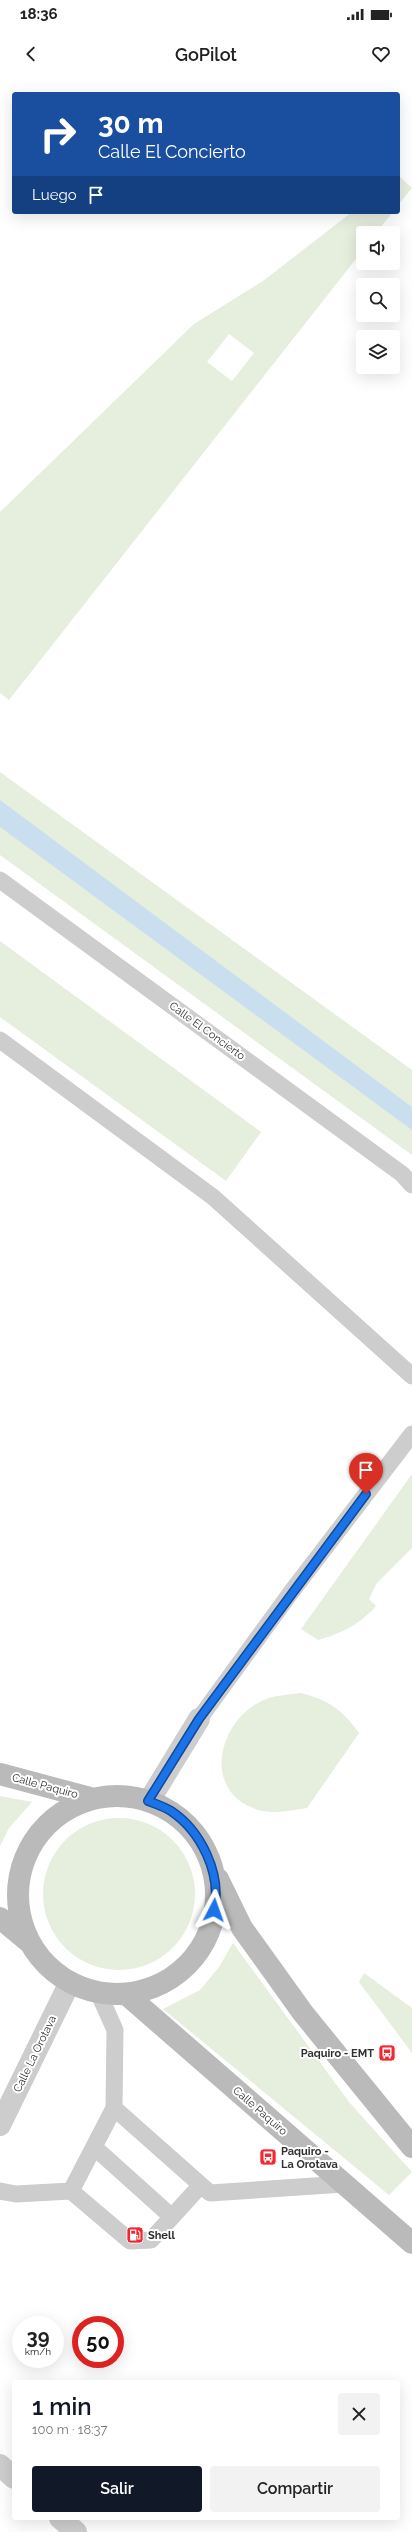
<!DOCTYPE html>
<html lang="es">
<meta charset="utf-8">
<style>
body{margin:0;font-family:Raleway,sans-serif;background:#f2f2f2;color:#222;height:100vh;display:flex;flex-direction:column;font-size:15px;white-space:nowrap}
*{box-sizing:border-box;margin:0}
p{font-size:13px;color:#767676}
.icon{flex:none;width:22px;height:22px;fill:none;stroke:currentColor;stroke-width:2;stroke-linecap:round;stroke-linejoin:round}
.map{position:relative;flex:1;overflow:hidden}
.sheet{position:absolute;left:12px;top:2300px;width:388px;height:140px;display:flex;flex-direction:column;background:#fff;border-radius:4px;box-shadow:0 4px 16px #0002}
.sheet>*{flex:none}
.top-card{position:absolute;left:12px;top:12px;width:388px;height:122px;border-radius:4px;box-shadow:0 4px 16px #0002;background:#1a4fa0;color:#fff;overflow:hidden}
.tools{position:absolute;left:356px;top:146px;display:grid;gap:8px}
.tools a{display:grid;place-items:center;width:44px;height:44px;border-radius:4px;background:#fff;box-shadow:0 4px 16px #0002;font-size:20px}
.speed{position:absolute;left:12px;top:2236px;display:flex;gap:8px;font-size:20px;font-weight:700;text-align:center}
.speed>*{display:grid;place-content:center;width:52px;height:52px;border-radius:50%;background:#fff;box-shadow:0 4px 16px #0002;line-height:1}
.speed small{font-size:10px;font-weight:400}
.speed .limit{border:6px solid #d22;background:#fff;color:#111}
.pin{position:absolute;display:grid;place-items:center;width:34px;height:34px;color:#fff;margin:-41px -17px;border-radius:50% 50% 50% 0;rotate:-45deg;box-shadow:0 0 4px #0007}
.pin .icon{rotate:45deg}
.me{position:absolute;width:44px;margin:-22px;rotate:4deg;stroke-linejoin:round;filter:drop-shadow(0 0 3px #0008)}
.turn{display:flex;align-items:center;gap:14px;height:84px;padding:0 20px;font-size:18px}
.turn .icon{width:52px;height:52px;stroke-width:2.5}
.turn b{display:block;font-size:28px;line-height:34px}
.then{display:flex;align-items:center;height:38px;padding:0 20px;background:#0003;gap:8px;font-size:15px}
.round{display:grid;place-items:center;flex:none;width:42px;height:42px;border-radius:4px;background:#f2f2f2}
.overview{display:flex;align-items:center;justify-content:space-between;height:68px;padding:0 20px}
h1{font-size:24px;font-weight:600;line-height:30px;color:#111827}
.cta{display:flex;gap:8px;margin-top:auto;padding:8px 20px}
.cta a{flex:1;height:46px;border-radius:4px;background:#111827;color:#fff;font-size:16px;font-weight:600;line-height:46px;text-align:center}
.cta a+a{background:#f2f2f2;color:#222}
.status{display:flex;justify-content:space-between;align-items:center;height:28px;padding:0 20px;background:#fff;direction:ltr}
.status svg{height:11px;fill:currentColor}
header{display:flex;justify-content:space-between;align-items:center;height:52px;padding:0 20px;background:#fff;font-size:18px;font-weight:600}
.map>svg:first-child{display:block}
.green{fill:#e6eede;fill-rule:evenodd}
.water{fill:#c9dfef}
.lines{fill:none;stroke-linecap:round;stroke-linejoin:round}
.service{stroke:#cdcdcd;stroke-width:17}
.minor{stroke:#cdcdcd;stroke-width:22}
.secondary{stroke:#bababa;stroke-width:22}
.route-casing{stroke:#114b97;stroke-width:10}
.route{stroke:#1a73e8;stroke-width:7}
.labels{text-anchor:middle;dominant-baseline:central;stroke-width:4;stroke-linejoin:round;paint-order:stroke}
.street-label{font-size:11px;fill:#303030;stroke:#fff}
.poi-label{font-size:11px;font-weight:bold;fill:#303030;stroke:#fff;text-anchor:start}
</style>
<div class="status"><b>18:36</b><svg viewBox="0 0 49 12"><path d="M0 12V9h3v3zM5 12V6h3v6zM10 12V3h3v9zM15 12V0h3v12zM26 1h20v11H26zM47 4h2v5h-2z"/></svg></div>
<header><svg class="icon" aria-label="back" viewBox="0 0 24 24"><path d="M15 5l-7 7 7 7"/></svg>GoPilot<svg class="icon" aria-label="heart" viewBox="0 0 24 24"><path d="M12 20l-8-8c-3-5 5-10 8-4 3-6 11-1 8 4z"/></svg></header>
<div class="map">
<svg width="412" height="2452" viewBox="0 0 412 2452">
<rect width="100%" height="100%" fill="#fff"/>
<!-- green -->
<path class="green" d="M399,96L412,108L398,125V97Z
M352,132H393L376,153H363V170L9,620L0,613V432L194,244L263,201ZM229,254L254,273L232,301L207,282Z
M0,692L412,990V1075L0,775Z
M0,861L261,1052L226,1101L0,937Z
M412,1394V1468L377,1503L369,1519L376,1526C359,1545 342,1553 318,1560L301,1549Z
M300,1613C327,1619 343,1630 359,1653L307,1728C289,1731 271,1735 253,1728C201,1708 220,1638 264,1620C275,1615 288,1615 300,1613Z
M0,1716L32,1722L9,1748L0,1766Z
M43 1814a76 76 0 1 1 152 0a76 76 0 1 1-152 0Z
M233,1863L349,2022L412,2092L389,2115L163,1929L200,1910L219,1887Z
M364,1893L412,1928V1973L359,1902Z"/>
<!-- water -->
<path class="water" d="M0,720L412,1027V1050L0,747Z"/>
<g class="lines">
<!-- service -->
<path class="service" d="M0,800L402,1094L412,1105
M0,960L213,1117L412,1296
M199,1639L292,1511L412,1354
M98,1912L115,1950L114,2028L210,2113L344,2104
M94,2067L172,2137
M0,2111L16,2114L71,2111L130,2161L151,2160L201,2105
M71,2111L114,2028"/>
<!-- minor -->
<path class="minor" d="M149,1721L199,1639
M0,2045L70,1902
M0,2385L14,2398
M60,2438L76,2452"/>
<!-- secondary -->
<path class="secondary" d="M0,1694L90,1718
M18 1815a99 99 0 1 1 198 0a99 99 0 1 1-198 0Z
M218,1799L242,1848L303,1933L412,2067
M0,1838L29,1862
M126,1914L412,2163"/>
</g>
<g class="lines">
<!-- route casing -->
<g class="route-casing">
<path id="route" d="M214,1830C222,1794 201,1751 171,1731C165,1727 156,1724 148,1721L199,1639L366,1414"/>
</g>
<!-- route -->
<use href="#route" class="route"/>
</g>
<!-- icons -->
<defs>
<g id="bus-square" transform="scale(0.9)"><rect x="-9" y="-9" width="18" height="18" rx="4" fill="#f22831" stroke="#fff"/><path d="M-5-6H5V4H4V6H2V4H-2V6H-4V4H-5ZM-3.5-4V0h7V-4ZM-3.5 1.2v1.5H-2V1.2ZM2 1.2v1.5H3.5V1.2Z" fill="#fff"/></g>
<g id="fuel-square" transform="scale(0.9)"><rect x="-9" y="-9" width="18" height="18" rx="4" fill="#f22831" stroke="#fff"/><path d="M-5.5-6h7V0h2V4h1.3V-2.5L3-4.5l.8-.8L6-3V5H2.5V1h-1V6h-7ZM-4.2-4.7v3.2H.2V-4.7Z" fill="#fff"/></g>
</defs>
<g fill-rule="evenodd">
<use href="#bus-square" x="387" y="1973"/>
<use href="#bus-square" x="268" y="2077"/>
<use href="#fuel-square" x="135" y="2155"/>
</g>
<g class="labels">
<!-- street labels -->
<g class="street-label">
<text transform="translate(207 951) rotate(36)">Calle El Concierto</text>
<text transform="translate(45 1706) rotate(15)">Calle Paquiro</text>
<text transform="translate(35 1974) rotate(-64)">Calle La Orotava</text>
<text transform="translate(260 2031) rotate(41)">Calle Paquiro</text>
</g>
<!-- poi labels -->
<g class="poi-label">
<text x="374" y="1973" text-anchor="end">Paquiro - EMT</text>
<text x="281" y="2071">Paquiro -<tspan x="281" dy="13">La Orotava</tspan></text>
<text x="148" y="2155">Shell</text>
</g>
</g>
</svg>
<div class="tools">
<a><svg class="icon" aria-label="sound" viewBox="0 0 24 24"><path d="M4 9h4l5-4v14l-5-4H4zM17 9q2 3 0 6"/></svg></a>
<a><svg class="icon" aria-label="search" viewBox="0 0 24 24"><circle cx="10" cy="10" r="6"/><path d="M15 15l6 6"/></svg></a>
<a><svg class="icon" aria-label="layers" viewBox="0 0 24 24"><path d="M12 4l9 5-9 5-9-5zM3 14l9 5 9-5"/></svg></a>
</div>
<div class="speed"><div>39<small>km/h</small></div><div class="limit">50</div></div>
<div class="pin" style="left:366px;top:1414px;background:#d93025"><svg class="icon" aria-label="arrive" viewBox="0 0 24 24"><path d="M6 21V4h12l-3 4 3 4H6"/></svg></div>
<svg class="me" style="left:214px;top:1830px" viewBox="-20 -20 40 40"><path d="M0-17L14 15 0 8-14 15z" fill="#1a73e8" stroke="#fff" stroke-width="4"/></svg>
<div class="top-card">
<div class="turn"><svg class="icon" aria-label="right" viewBox="0 0 24 24"><path d="M7 20v-9h11M14 6l5 5-5 5"/></svg><div><b>30 m</b>Calle El Concierto</div></div>
<div class="then">Luego<svg class="icon" aria-label="arrive" viewBox="0 0 24 24"><path d="M6 21V4h12l-3 4 3 4H6"/></svg></div>
</div>
<section class="sheet">
<div class="overview"><div><h1>1 min</h1><p>100 m · 18:37</p></div><a class="round"><svg class="icon" aria-label="close" viewBox="0 0 24 24"><path d="M6 6l12 12M18 6L6 18"/></svg></a></div>
<div class="cta"><a>Salir</a><a>Compartir</a></div>
</section>
</div>
